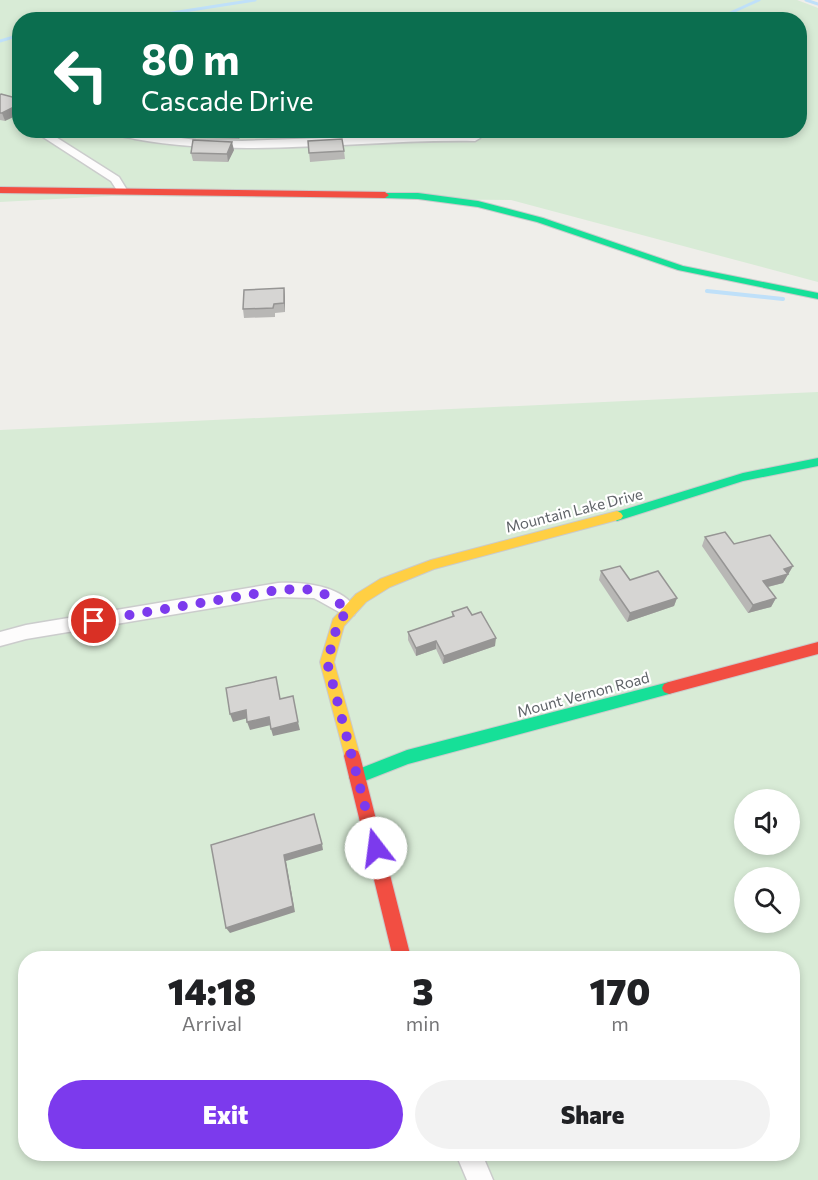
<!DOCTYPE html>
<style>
body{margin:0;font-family:Commissioner,sans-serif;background:#f2f2f2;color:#202124;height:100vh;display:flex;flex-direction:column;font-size:22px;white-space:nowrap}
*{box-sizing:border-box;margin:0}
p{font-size:20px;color:#757577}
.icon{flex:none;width:33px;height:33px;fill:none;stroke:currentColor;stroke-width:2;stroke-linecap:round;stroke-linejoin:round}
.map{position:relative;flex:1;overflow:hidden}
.side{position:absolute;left:18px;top:951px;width:782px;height:210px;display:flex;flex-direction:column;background:#fff;border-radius:24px;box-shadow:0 3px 9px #0003}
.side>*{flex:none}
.guide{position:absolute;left:12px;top:12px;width:795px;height:126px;border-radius:24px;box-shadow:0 3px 9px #0003;background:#0b6e4f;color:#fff;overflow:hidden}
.controls{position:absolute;left:734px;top:789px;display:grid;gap:12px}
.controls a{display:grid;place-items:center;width:66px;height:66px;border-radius:50%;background:#fff;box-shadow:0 3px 9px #0003;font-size:30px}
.pin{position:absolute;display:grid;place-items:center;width:51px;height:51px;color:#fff;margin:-26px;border:3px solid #fff;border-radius:50%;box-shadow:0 2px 6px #0007}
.me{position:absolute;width:66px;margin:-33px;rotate:345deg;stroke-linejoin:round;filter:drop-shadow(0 0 4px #0008)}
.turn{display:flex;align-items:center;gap:21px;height:126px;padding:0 30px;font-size:27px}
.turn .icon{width:78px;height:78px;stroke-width:2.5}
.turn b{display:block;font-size:42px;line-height:51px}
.eta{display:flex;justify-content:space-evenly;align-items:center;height:102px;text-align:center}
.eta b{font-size:36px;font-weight:800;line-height:42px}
.button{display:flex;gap:12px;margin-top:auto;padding:12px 30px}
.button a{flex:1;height:69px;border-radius:36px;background:#7c3aed;color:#fff;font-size:24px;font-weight:800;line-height:69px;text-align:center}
.button a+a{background:#f2f2f2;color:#202124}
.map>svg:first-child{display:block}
.green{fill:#d8ebd6;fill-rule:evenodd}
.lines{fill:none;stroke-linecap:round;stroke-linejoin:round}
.stream-far1{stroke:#bfe0f9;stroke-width:3}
.stream{stroke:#bfe0f9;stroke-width:4}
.street-casing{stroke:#cbcccc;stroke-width:3}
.fast-casing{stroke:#cacacb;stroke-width:2}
.slow-casing{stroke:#cacacb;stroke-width:2}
.jam-casing{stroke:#cacacb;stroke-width:2}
.street{fill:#fdfcfc;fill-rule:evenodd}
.fast{fill:#16e098;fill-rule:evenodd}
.slow{fill:#ffcf43;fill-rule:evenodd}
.jam{fill:#f24e42;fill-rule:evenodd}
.wall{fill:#b8b7b5}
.shaded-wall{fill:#969594}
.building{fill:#d6d5d3;stroke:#969594;stroke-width:1.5}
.route{stroke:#7c3aed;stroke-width:10;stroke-dasharray:0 18}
.labels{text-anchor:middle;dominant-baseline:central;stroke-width:4.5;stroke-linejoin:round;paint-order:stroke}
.street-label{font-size:15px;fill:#5f6368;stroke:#fff}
</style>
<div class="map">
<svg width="818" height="1180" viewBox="0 0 818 1180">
<rect width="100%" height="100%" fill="#efeeea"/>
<!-- green -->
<path class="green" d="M0,0H797L818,8V282L511,200L112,196L0,202ZM20,20H800V130H20Z
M818,392V1180H0V430ZM744,800H789V844H744ZM744,878H789V922H744ZM26,958H792V1154H26Z"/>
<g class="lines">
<!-- stream-far1 -->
<path class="stream-far1" d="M806,0L818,4
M127,20L255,0
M715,20L759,0
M0,41L20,35"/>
<!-- stream -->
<path class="stream" d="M707,291L783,299"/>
<!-- street casing -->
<g class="street-casing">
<path id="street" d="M41,130H51V134L119,177L127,190L126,192H118L111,181L43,137Z
M100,130H122L196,140L242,141L429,134L475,135L480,138L475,141C364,139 243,159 135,139C124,136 109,136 100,130Z
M278,583C302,582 343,585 356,610L354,615L348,617L314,598L278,597L26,639L0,646V632L26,625Z
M456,1154H482L493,1180H467Z"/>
</g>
<!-- fast casing -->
<g class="fast-casing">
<path id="fast" d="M382,193H418L478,201L543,218L683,266L818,293V299L678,270L537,222L478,207L418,199L385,198L382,197Z
M818,458V466L743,481L617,521L611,516L613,513L743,473Z
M669,682L674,684L676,688L674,692L669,694L408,764L357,784L351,782L349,777L351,772L407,750Z"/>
</g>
<!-- slow casing -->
<g class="slow-casing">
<path id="slow" d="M617,511L621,513L623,516L621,519L434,569L390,587L366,602L344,626L334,662L360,756L358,761L352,763L346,761L320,662L333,619L356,594L380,579L431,560Z"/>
</g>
<!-- jam casing -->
<g class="jam-casing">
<path id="jam" d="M0,187L385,192L389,195L385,198L0,193Z
M818,642V654L669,694L664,692L662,688L664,684L669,682Z
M352,749L358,751L360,756L411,958H393L344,756L346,751Z"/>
</g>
<!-- street -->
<use href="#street" class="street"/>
<!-- fast -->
<use href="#fast" class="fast"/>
<!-- slow -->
<use href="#slow" class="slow"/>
<!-- jam -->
<use href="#jam" class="jam"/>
</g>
<!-- wall -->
<path class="wall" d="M0,95L5,121L0,120Z
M194,130H242L239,139L196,138Z
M307,130H340V135L307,136Z
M308,141L344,151L345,159L310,162Z
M234,150L228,162L193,161L191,153Z
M284,288L285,297V312L275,313V317L244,318L243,309Z
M705,537L734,544L793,566L783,583L768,587L776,598L771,607L748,613L702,546Z
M601,571L677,598L674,606L627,622L599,580Z
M452,612L472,615L495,646L443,664L436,649L416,656L408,640V632L452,617Z"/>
<!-- shaded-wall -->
<path class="shaded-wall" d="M20,104V114L5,121L2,113Z
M237,130H242L239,139Z
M232,142L234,150L228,162L227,154Z
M284,288L285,297V312L284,303Z
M793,566L783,583L759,589L763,581L784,569Z
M677,598L674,606L627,622L630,613Z
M776,598L771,607L748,613L753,605Z
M496,638L495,646L443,664L444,656Z
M436,641V649L416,656V648Z
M246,710L248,718L233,722L230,714Z
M269,717L271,725L250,730L247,722Z
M298,722L300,730L273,736L271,729Z
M322,844L323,850L286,861L295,912L230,933L226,928L284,855Z"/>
<!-- building -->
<path class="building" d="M1,94L20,99V104L2,113H0V95Z
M342,139L344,151L309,153L308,141Z
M193,140L232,142L227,154L191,153Z
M284,288V303L274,304L273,308L243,309L244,290Z
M725,532L734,544L770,535L793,566L784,569L788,574L763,581L776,598L753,605L705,537Z
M620,566L630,580L658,571L677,598L630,613L601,571Z
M467,607L472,615L481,612L496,638L444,656L436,641L416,648L408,632L454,616L452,612Z
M276,677L280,699L293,696L298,722L271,729L269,717L247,722L246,710L230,714L226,688Z
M314,814L322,844L284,855L293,906L226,928L211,845Z"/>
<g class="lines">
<!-- route -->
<path class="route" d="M94,621L278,590C313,588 320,588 348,610L338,623L327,662L376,848"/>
</g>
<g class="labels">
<!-- street labels -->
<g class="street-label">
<text transform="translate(574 510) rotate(-14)">Mountain Lake Drive</text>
<text transform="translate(583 694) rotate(-15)">Mount Vernon Road</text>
</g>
</g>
</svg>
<div class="controls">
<a><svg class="icon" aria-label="sound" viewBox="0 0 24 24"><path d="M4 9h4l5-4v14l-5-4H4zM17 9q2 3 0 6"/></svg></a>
<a><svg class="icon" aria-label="search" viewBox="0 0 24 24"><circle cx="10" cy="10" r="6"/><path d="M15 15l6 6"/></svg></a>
</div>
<div class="pin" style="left:94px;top:621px;background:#d93025"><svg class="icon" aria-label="arrive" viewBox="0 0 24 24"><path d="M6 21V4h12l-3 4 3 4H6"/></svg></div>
<svg class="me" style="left:376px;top:848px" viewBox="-20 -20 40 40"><circle r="19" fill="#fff"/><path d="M0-13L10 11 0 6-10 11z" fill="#7c3aed"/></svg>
<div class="guide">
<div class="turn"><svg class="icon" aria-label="left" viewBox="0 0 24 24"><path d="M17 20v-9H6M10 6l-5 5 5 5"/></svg><div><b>80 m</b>Cascade Drive</div></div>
</div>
<section class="side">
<div class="eta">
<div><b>14:18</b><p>Arrival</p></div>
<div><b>3</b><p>min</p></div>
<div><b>170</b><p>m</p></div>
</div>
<div class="button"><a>Exit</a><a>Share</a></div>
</section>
</div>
